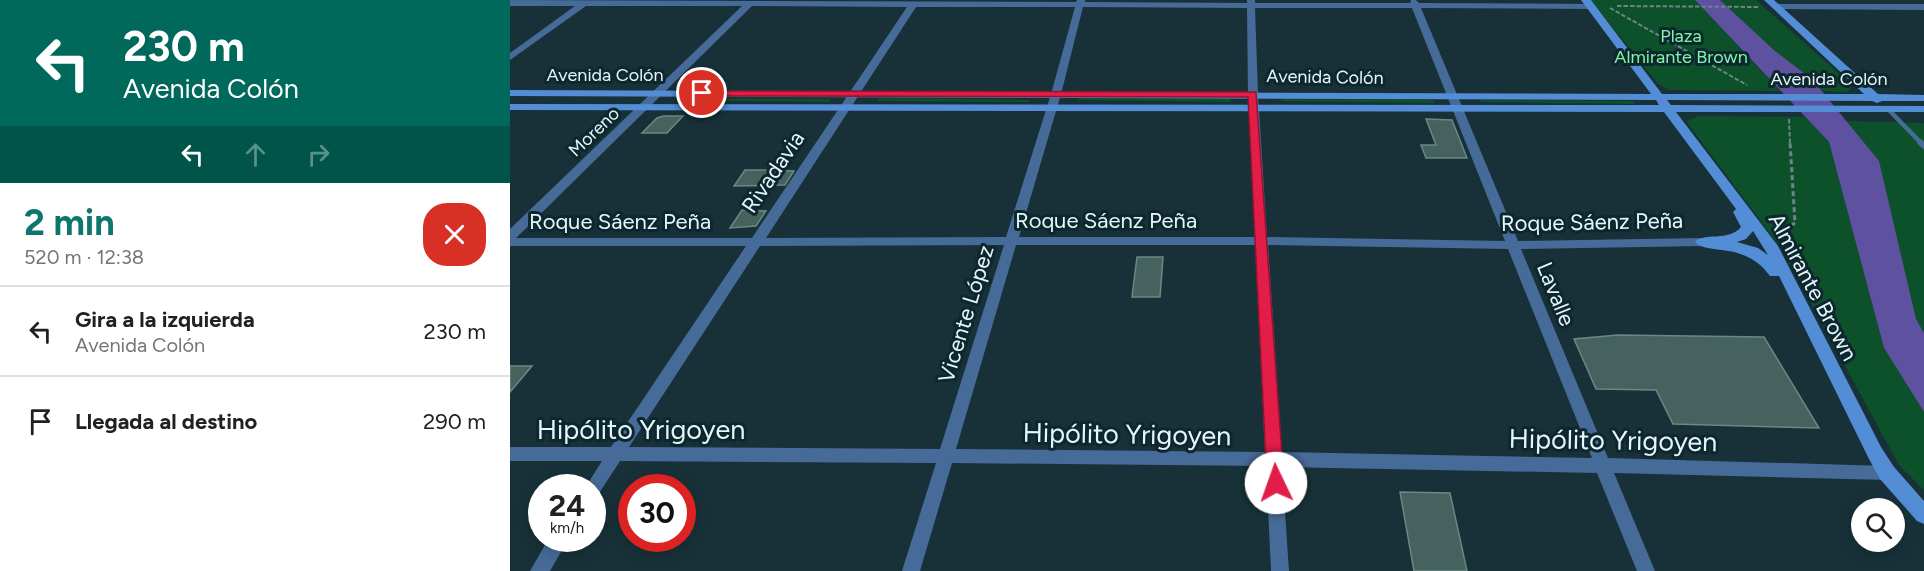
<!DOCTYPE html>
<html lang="es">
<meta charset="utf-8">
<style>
body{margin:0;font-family:Figtree,sans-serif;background:#f2f2f2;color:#202124;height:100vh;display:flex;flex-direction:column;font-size:22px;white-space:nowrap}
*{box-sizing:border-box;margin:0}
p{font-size:20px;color:#757577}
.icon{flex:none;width:33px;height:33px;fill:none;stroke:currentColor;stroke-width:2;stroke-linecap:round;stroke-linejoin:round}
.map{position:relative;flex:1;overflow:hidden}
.side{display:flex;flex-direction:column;background:#fff;width:510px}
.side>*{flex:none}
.banner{background:#00695c;color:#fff;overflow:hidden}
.controls{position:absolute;left:1341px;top:498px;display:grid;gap:12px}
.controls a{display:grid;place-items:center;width:54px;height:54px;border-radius:50%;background:#fff;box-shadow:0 3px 15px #0003;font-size:30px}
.speed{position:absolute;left:18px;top:474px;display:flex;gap:12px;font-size:30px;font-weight:700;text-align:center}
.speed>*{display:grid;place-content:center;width:78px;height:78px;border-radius:50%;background:#fff;box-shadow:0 3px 15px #0003;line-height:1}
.speed small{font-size:15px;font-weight:400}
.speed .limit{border:9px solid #d22;background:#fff;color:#111}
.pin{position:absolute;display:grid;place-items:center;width:51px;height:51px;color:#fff;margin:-26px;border:3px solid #fff;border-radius:50%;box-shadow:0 2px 6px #0007}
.me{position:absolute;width:66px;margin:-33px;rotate:357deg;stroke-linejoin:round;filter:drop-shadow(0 0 4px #0008)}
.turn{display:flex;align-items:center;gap:21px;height:126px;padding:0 24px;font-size:27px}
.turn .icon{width:78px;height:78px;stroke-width:2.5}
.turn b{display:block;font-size:42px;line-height:51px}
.lanes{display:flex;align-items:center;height:57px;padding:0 24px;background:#0003;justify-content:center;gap:30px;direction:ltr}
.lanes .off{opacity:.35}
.round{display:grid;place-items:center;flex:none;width:63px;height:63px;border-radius:24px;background:#f2f2f2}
.headline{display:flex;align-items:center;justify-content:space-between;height:102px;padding:0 24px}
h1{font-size:36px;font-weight:700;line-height:45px;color:#0f766e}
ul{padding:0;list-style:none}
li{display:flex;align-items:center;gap:18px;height:90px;padding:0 24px;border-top:2px solid #e0e0e0}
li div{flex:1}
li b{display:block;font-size:22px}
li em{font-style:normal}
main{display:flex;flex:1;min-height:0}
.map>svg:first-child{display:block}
.green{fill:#0d512a}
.water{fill:#5e51a0}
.building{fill:#45625e;stroke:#6a8884;stroke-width:1.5}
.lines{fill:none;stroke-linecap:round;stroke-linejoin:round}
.path-far1{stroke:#6e838a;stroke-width:2;stroke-dasharray:4.5 2;stroke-linecap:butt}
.path{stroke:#6e838a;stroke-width:3;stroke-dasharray:5 3;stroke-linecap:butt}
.lane-far1{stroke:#476b98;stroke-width:4.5}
.lane{stroke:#476b98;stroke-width:6}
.street{fill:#476b98;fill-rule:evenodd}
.secondary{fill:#538dd5;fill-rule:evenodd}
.route{fill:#e11d48;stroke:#92132f;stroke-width:1.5}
.labels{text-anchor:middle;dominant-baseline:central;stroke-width:6;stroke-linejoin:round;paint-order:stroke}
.far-park-label{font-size:18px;fill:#81f5a6;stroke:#0d272f}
.far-street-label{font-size:18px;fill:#e7f6fb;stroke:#0d272f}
.street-label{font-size:22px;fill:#e7f6fb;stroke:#0d272f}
.near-street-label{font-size:27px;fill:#e7f6fb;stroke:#0d272f}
</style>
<main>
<section class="side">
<div class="banner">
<div class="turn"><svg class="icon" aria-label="left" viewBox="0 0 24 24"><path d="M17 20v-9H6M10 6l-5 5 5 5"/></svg><div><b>230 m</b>Avenida Colón</div></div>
<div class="lanes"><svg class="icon" aria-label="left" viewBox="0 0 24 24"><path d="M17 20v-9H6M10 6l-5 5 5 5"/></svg><svg class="icon off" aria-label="ahead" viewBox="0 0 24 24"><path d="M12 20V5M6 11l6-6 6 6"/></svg><svg class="icon off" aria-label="right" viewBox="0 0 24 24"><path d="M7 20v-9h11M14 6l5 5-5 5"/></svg></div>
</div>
<div class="headline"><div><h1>2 min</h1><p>520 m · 12:38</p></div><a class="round" style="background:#d93025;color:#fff"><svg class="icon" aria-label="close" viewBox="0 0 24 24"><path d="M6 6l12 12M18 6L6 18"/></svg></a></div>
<ul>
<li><svg class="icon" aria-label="left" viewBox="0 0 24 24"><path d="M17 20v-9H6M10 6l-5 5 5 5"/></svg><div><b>Gira a la izquierda</b><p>Avenida Colón</p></div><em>230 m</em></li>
<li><svg class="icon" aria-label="arrive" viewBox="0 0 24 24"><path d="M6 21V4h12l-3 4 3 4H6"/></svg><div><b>Llegada al destino</b></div><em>290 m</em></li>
</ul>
</section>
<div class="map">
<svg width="1414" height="571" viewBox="0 0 1414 571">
<rect width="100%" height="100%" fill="#183139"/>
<!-- green -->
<path class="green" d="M1081,0H1185L1270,91L1160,90L1148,84Z
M1210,0H1246L1343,86L1337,92L1312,91L1302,79L1265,51Z
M170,98L321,99L319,102L167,100Z
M369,98L520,100L519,102L367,101Z
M569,98L721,99V102L568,100Z
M771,99L924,100V103L771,101Z
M970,100L1123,101L1125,104L971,102Z
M1189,116L1295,117L1319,142L1374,348L1414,412V490L1389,465L1271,248L1176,121Z
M1336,121L1414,123V333L1406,319Z"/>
<!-- water -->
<path class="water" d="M1185,0H1210L1265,51L1302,79L1369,161L1406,319L1414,333V412L1374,348L1319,142Z"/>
<!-- building -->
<path class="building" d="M154,116H173L157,133H132L147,118Z
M916,119L942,120L957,158H916L911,145H926Z
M235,170H251L284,171L275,185L224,186Z
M232,210L256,211L246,226L220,228Z
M627,257H653L650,297H622Z
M1108,335L1254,337L1309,428L1163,424L1146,390L1086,389L1064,339Z
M0,366H22L0,392Z
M890,492L940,493L957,571H904Z"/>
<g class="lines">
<!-- path-far1 -->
<path class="path-far1" d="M1107,6L1249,7
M1100,8L1237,85
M1279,119L1280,143"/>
<!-- path -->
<path class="path" d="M1267,234L1285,223L1280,142"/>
<!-- lane-far1 -->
<path class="lane-far1" d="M1378,109L1411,143"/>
<!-- lane -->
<path class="lane" d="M1410,142L1414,146"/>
<!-- street -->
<path class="street" d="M0,0L566,2L567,0H575V2L737,3V0H745V3H900L901,0H906L909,3L1084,4L1085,6L1081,9L911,8L1008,241L1192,238L1198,242L1192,246L1011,249L1098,458L1377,466L1383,468L1385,473L1383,478L1377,480L1104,473L1145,571H1127L1087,473L772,467L779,571H761L756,466L442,463L410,571H392L426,463L110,461L88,495L82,497V488H75L92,461H0V447H101L236,246H0V229L232,6H76L0,60V53L65,6H0ZM242,6L397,7L242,238H6ZM406,7H565L541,94L496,237L256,238ZM573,7L737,8L738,94L745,237H509L551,94ZM745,8H902L995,241L757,237L748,94ZM494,245L430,449L119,447L250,246ZM506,245H745L755,452L446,449ZM758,245L998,249L1082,458L772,452Z
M1267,4H1414V10L1264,9V5Z
M39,538H59L40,571H20Z"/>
<!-- secondary -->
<path class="secondary" d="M1071,0H1081L1152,94H1354L1254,0H1264L1368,94L1414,95V101H1372L1367,103L1362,101L1157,100L1161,105L1414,106V112H1166L1268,246L1371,447L1384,467L1414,501V524L1407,521L1370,479L1359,459L1269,276H1260C1234,240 1197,256 1185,242C1194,232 1219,242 1231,227L1223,212L1226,209L1154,112L0,110V104L1149,105L1146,100L0,96V90L1141,94ZM1243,231L1258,255L1248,248L1227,242L1236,239Z"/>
</g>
<!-- route -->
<path class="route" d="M189,91L746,92L774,483L772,489L766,491L760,489L757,483L738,97L192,96L187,93Z"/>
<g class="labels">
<!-- far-park labels -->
<g class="far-park-label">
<text x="1171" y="36">Plaza<tspan x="1171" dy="21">Almirante Brown</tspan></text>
</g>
<!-- far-street labels -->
<g class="far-street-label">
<text x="95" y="75">Avenida Colón</text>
<text transform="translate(815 77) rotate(1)">Avenida Colón</text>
<text x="1319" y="79">Avenida Colón</text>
<text transform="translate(84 132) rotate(-44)">Moreno</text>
</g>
<!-- street labels -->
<g class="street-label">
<text transform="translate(263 172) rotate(-56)">Rivadavia</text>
<text x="596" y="220">Roque Sáenz Peña</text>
<text x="110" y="221">Roque Sáenz Peña</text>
<text transform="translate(1082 222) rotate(-1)">Roque Sáenz Peña</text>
<text transform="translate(1303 287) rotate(62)">Almirante Brown</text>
<text transform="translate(1046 294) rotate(68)">Lavalle</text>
<text transform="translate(456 314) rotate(-73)">Vicente López</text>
</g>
<!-- near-street labels -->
<g class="near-street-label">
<text x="131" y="429">Hipólito Yrigoyen</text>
<text transform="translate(617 434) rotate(1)">Hipólito Yrigoyen</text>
<text transform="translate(1103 440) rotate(1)">Hipólito Yrigoyen</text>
</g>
</g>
</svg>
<div class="controls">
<a><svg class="icon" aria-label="search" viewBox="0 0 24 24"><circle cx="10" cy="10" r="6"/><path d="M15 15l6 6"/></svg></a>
</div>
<div class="speed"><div>24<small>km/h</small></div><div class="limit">30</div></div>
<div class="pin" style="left:192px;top:93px;background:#d93025"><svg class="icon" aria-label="arrive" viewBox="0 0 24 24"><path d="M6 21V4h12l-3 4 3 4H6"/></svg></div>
<svg class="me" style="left:766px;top:483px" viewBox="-20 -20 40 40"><circle r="19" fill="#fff"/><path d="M0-13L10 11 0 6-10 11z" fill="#e11d48"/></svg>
</div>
</main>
